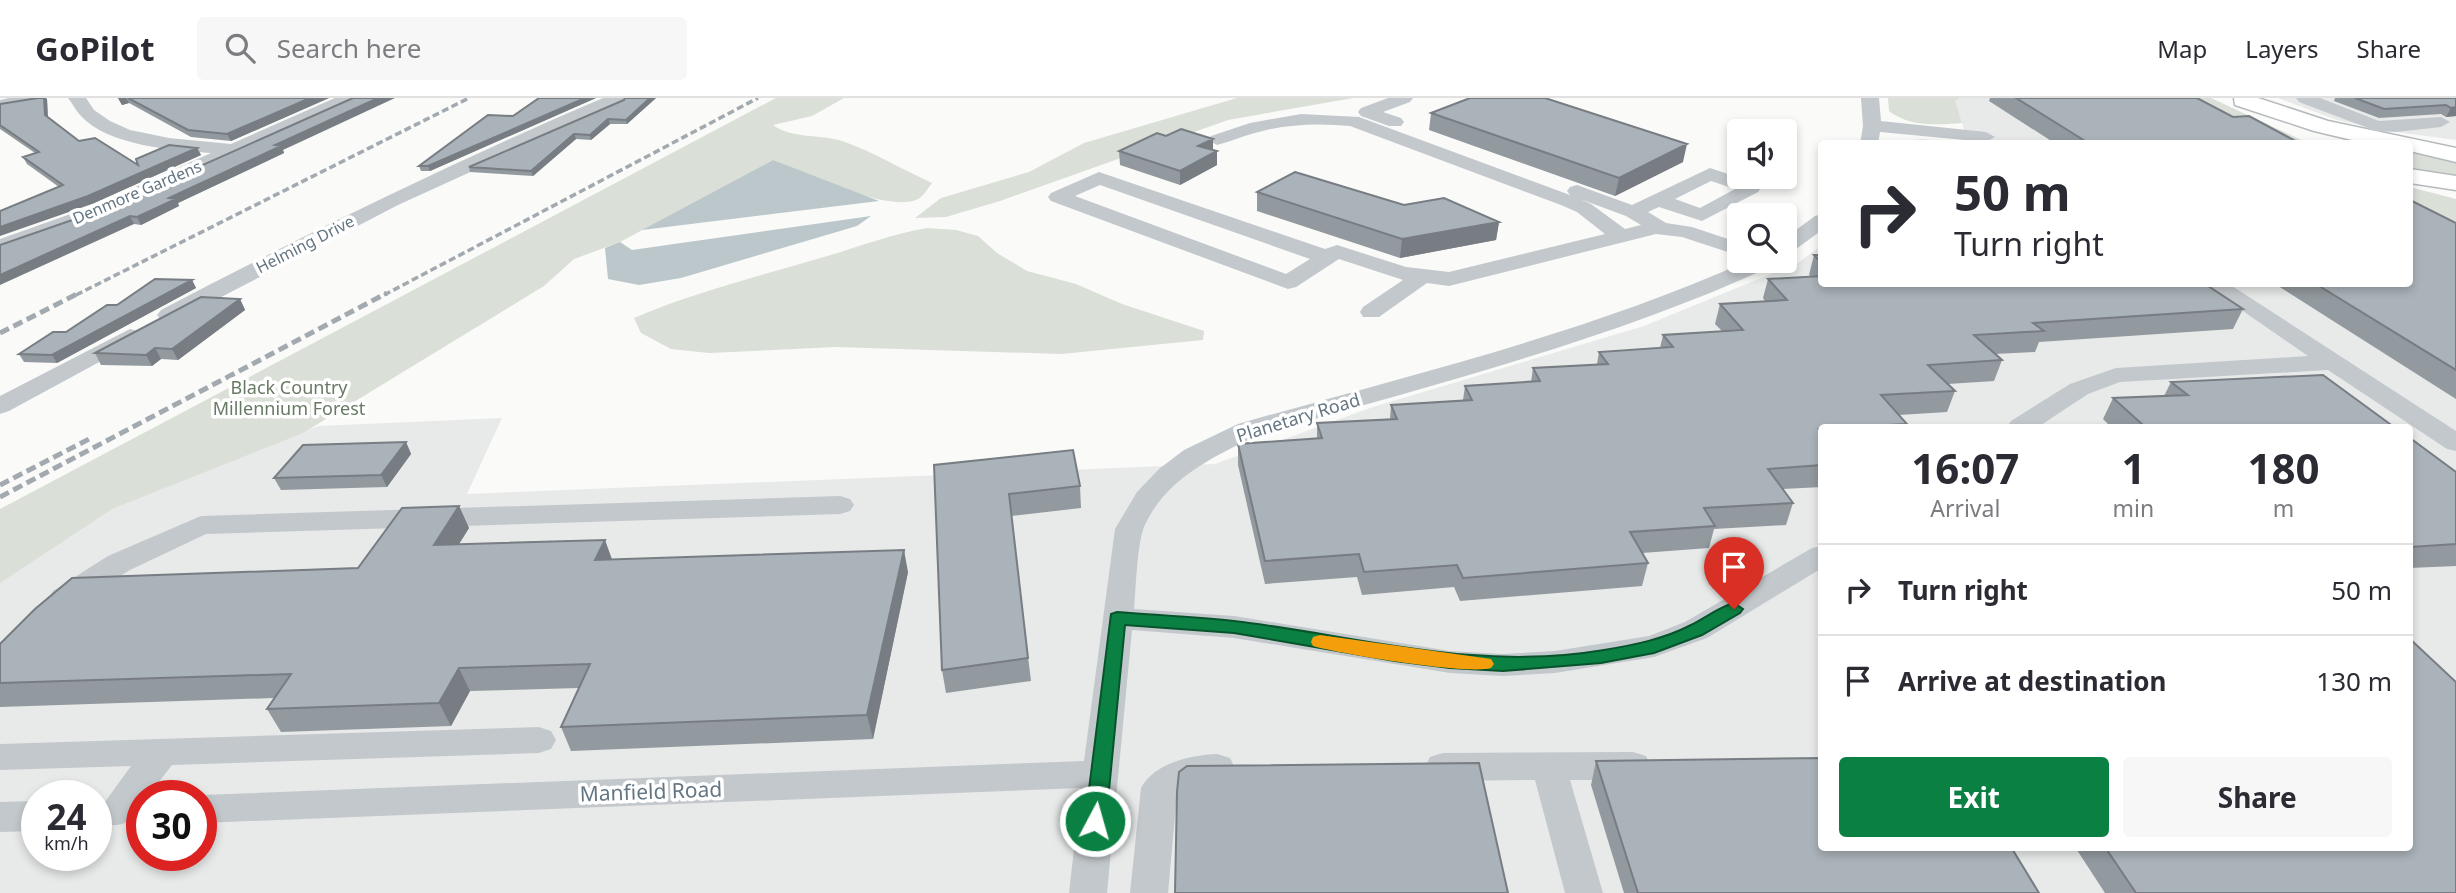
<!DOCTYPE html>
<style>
body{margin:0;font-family:"Noto Sans",sans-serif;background:#f7f7f7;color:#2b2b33;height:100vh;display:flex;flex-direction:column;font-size:26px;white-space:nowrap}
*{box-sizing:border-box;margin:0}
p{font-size:23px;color:#7c7c81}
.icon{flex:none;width:38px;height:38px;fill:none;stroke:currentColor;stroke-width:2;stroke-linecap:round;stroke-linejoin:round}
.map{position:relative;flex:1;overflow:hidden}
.side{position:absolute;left:1818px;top:326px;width:595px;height:427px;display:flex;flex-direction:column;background:#fff;border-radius:7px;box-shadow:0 4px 10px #0003}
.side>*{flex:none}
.hud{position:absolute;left:1818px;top:42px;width:595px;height:147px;border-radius:7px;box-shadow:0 4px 10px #0003;background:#fff;color:#2b2b33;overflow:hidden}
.buttons{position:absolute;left:1727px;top:21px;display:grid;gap:14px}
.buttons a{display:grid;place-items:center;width:70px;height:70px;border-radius:7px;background:#fff;box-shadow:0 4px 10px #0003;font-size:35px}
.speed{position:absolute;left:21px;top:682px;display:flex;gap:14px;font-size:35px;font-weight:700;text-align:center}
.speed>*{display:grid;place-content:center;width:91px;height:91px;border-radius:50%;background:#fff;box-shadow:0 4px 10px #0003;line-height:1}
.speed small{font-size:18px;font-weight:400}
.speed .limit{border:10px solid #d22;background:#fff;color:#111}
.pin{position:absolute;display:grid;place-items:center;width:60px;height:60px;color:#fff;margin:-72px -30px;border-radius:50% 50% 50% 0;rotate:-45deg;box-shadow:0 0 7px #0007}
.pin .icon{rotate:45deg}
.me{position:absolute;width:77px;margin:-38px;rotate:6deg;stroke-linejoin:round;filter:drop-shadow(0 0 5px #0008)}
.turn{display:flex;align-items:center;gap:24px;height:147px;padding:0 21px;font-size:32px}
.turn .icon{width:91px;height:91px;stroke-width:2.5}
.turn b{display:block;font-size:49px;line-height:60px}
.eta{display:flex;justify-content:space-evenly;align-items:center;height:119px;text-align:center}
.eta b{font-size:42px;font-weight:700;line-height:49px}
.cta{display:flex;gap:14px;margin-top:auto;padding:14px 21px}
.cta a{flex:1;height:80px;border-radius:7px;background:#0b8043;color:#fff;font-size:28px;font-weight:700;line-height:80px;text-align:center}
.cta a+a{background:#f7f7f7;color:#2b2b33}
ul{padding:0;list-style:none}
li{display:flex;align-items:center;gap:21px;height:91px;padding:0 21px;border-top:2px solid #e1e1e2}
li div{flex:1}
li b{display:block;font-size:26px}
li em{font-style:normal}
header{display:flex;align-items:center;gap:42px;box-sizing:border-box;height:98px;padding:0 35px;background:#fff;border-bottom:2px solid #e1e1e2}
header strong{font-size:33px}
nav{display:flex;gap:38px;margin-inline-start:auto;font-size:24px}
.search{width:490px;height:63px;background:#f7f7f7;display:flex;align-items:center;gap:18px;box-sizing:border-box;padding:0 24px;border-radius:7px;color:#7c7c81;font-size:26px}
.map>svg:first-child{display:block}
.built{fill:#e8e9e9;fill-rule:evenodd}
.green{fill:#dadfd7}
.water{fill:#bbc7cb}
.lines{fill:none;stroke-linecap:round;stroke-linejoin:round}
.major-casing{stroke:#b5babe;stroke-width:3}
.minor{fill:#c3c8cc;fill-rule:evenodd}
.major{fill:#fff;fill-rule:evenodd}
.rail-far1{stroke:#a2aab0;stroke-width:3.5;stroke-dasharray:7 3.5;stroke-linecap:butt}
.rail{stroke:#a2aab0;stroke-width:5;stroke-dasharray:10 5;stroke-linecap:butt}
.wall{fill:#929a9f}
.shaded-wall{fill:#777d82}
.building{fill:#aab3b9;stroke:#777d82;stroke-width:2}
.route{fill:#0b8043;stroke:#07532c;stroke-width:2}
.slow{fill:#f59e0b}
.labels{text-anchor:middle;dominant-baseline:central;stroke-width:7;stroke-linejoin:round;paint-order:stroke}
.far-street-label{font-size:16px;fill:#657683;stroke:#fff}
.park-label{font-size:18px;fill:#687a64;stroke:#fff}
.street-label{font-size:18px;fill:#657683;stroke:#fff}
.near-street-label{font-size:21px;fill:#657683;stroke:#fff}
</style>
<header>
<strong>GoPilot</strong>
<div class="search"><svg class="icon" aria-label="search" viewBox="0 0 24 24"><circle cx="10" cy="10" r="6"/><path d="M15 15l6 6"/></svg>Search here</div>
<nav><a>Map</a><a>Layers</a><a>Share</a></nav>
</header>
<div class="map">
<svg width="2456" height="795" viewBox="0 0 2456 795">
<rect width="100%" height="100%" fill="#fafaf8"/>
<!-- built -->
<path class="built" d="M1960,0H2189L2294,45L1886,46L1921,41L1968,45L1955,3Z
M2278,0H2456V42L2388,33L2337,22Z
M2456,116V795H0V456L318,328L502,320L467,396L1215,366L1373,309L1644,228L1798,165L1822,147V186H2410ZM1822,329H2410V749H1822ZM37,698H96V758H37ZM142,698H201V758H142Z"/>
<!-- green -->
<path class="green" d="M776,0H844L812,18L773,27C792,41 819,36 842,43C872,53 903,72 932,85C928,90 923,99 918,101C888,116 804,74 773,62L620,144L574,161L544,188L303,335L112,411L0,485V411Z
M1237,0H1353L1228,22L1000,103L946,119L915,120L941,100L1029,74L1084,45Z
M1888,0H1960L1955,3L1962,25C1936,27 1910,29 1889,13Z
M2176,0H2211L2308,45H2266Z
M2410,53L2456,65V78L2428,77L2410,72Z
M2410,89L2456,101V147L2410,122Z
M927,130L956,132L978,138L997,155L1027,173L1076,186L1122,206L1204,233L1203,242L1061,256L836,249L709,255L671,251L641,235L634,220C695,194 760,178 824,159C859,149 891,136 927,130Z"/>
<!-- water -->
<path class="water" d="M773,62L879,103L642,132Z
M871,118L857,128L681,180L639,187L608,181L605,150L620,144L632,152Z"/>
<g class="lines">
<!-- major casing -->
<g class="major-casing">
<path id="major" d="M2234,0H2258L2328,23L2456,50V64L2410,53V46H2369L2314,33L2235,7Z
M2410,71L2456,78V92L2410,85Z"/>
</g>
<!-- minor -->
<path class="minor" d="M9,0H45L42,4L0,12V2Z
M68,0H86L94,12L110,23L130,32L169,40L231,46L335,0H358L355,4L107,116L0,154V141L93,108L211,55C173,52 108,48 81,18C76,13 73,6 68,0Z
M603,0H627L624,4L398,107L177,222H161L157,217L161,212C306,136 453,64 603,0Z
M1388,0H1413L1410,4L1383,14L1401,20L1404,24L1401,28H1389L1361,18L1358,14L1361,10Z
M1861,0H1879L1881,23L1986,34L1995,39L1986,44L1880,34L1878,46H1860L1863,28Z
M2296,0H2320L2379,23L2441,19L2450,24L2441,29L2396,34L2376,33L2299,4Z
M1301,16L1359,19L1570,97L1567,93L1570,89L1577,87L1632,107L1710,70L1758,86L1761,90L1758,94L1702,123L1659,109L1648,114L1666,125L1692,129L1740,145V158L1682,139L1656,136L1449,188L1427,185L1379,219H1363L1360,214L1363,209L1403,182L1339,161L1296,189L1288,191L1051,103L1048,99L1051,95L1099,74L1325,151L1337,147L1406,169L1449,174L1605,136L1577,114L1561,107L1350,28C1318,25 1286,26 1255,35C1242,38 1230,44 1217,47L1208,42L1211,38L1250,25ZM1711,83L1735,91L1700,110L1675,101ZM1100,87L1310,161L1286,176L1075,98ZM1580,101L1626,118L1641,127L1625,131L1591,106Z
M1822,116V132L1792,154L1785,156V140L1815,118Z
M1747,163H1775L1772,168C1607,244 1430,287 1256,338C1213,359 1165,381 1144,429C1137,447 1136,490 1134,511L1234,518L1450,553L1503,556L1555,553L1649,538L1685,524L1812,450L1822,448V470L1707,540L1654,559L1555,575L1503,578L1450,575L1234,540L1132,532L1107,795H1069L1081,690L201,725V698H196L201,697L1084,663L1115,431L1137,394L1159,371L1184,352L1238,326C1409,277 1585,236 1747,163Z
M2204,186H2229L2456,333V353L2447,351L2328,272L2120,284L2088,296L2038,329H2007L2011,323L2070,286L2116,270L2308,258Z
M130,231L138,233L142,238L138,243L9,313L0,316V298Z
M840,398L850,401L854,407L850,413L840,416L206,436L130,472L75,507L64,510L53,507L49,500L53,493L108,458L201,418Z
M539,629L551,633L556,642L551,651L539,655L172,667L148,698H142C142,721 122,732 102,725L97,715L131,668L0,672V646Z
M1633,654L1646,658L1651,668L1646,678L1633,682H1570L1603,795H1565L1535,682L1443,683L1430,679L1425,669L1430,659L1443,655Z
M1217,656L1230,660L1235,670L1230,680L1195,686L1177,696L1168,795H1130L1141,690C1154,665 1191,657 1217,656Z
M37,703V733L0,734V704Z"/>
<!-- major -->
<use href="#major" class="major"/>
<!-- rail-far1 -->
<path class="rail-far1" d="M76,197L469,0
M384,197L758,0"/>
<!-- rail -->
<path class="rail" d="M0,235L79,195
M0,387L93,339
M0,399L387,195"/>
</g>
<!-- wall -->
<path class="wall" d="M118,0H329L231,43L191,39L129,5L122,7Z
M539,0H596L430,73H421L419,68L513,18Z
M625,0H656L627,26H610L591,42L576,41L533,78L470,74L469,69L624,2Z
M1990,0H2197L2233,19L2301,46H2056L1989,3Z
M2335,0H2456V18L2446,19L2441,16L2379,20L2334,3Z
M47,1L48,20L79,43L138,67L197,50L201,57L92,106L59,89L27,66L23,59L35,55L0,31V6Z
M1431,15L1683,64L1615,98L1429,32Z
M283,52L284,55L178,105L179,108L141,127L134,126L0,147Z
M1213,52L1217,53V67L1180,87L1120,67L1119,53Z
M1257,94L1404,107L1499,124L1496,142L1400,160L1257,113Z
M2456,125V301L2275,186H2410Z
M1814,157H1822V186L2243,211L2233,231L2039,244L2035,254L1995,256L2002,262L1994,283L1948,286L1955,293L1947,314L1899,317L1907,326L1906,329H1822V389L1783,391L1793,405L1786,427L1714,431L1709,450L1642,455L1648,465L1642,488L1460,503L1454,489L1362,497L1357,479L1265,486L1238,367V346L1317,341V325L1390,321L1391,307L1463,302L1465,288L1531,284L1533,270L1597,266L1599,254L1660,250L1663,237L1722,233L1715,226L1720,206L1765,203L1763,200L1768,181L1811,178L1809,177Z
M192,182L196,190L57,265L24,264L19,256L66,234L117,207Z
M240,201L245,212L178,262L161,261L152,268L101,267L95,255Z
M2171,284L2394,329H2111L2103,321L2113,300L2164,298Z
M2410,340L2456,374V468L2410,470Z
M406,344L411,356L387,389L281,392L274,380Z
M934,367L1080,388L1081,410L1011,418L1031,583L946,595L942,572Z
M459,408L469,430L459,446L612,462L908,474L873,641L571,653L561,629L579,590L470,593L451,628L281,634L267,611L274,600L0,609V546L358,470Z
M1596,663L2039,795H1624L1591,687Z
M2075,749H2410L2456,795H2105Z"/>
<!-- shaded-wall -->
<path class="shaded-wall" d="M44,0H46L47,1L48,24L45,17Z
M118,0H126L129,5L122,7Z
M310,0H329L231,43L227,36Z
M378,0H395L283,52L284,55L178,105L179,108L141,127L137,119L169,100L275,47Z
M585,0H596L430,73L428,68Z
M650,0H656L627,26L626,22Z
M2456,9V18L2446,19L2451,10Z
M608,21L610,26L591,42L590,37Z
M574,36L576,41L533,78L531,73Z
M1213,41V54L1198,48Z
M1687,46L1683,64L1615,98L1619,80Z
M197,50L201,57L92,106L0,138V129Z
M1217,53V67L1180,87V73Z
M130,118L134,126L0,187V177Z
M1499,124L1496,142L1400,160L1402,141Z
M192,182L196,190L57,265L52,257Z
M240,201L245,212L178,262L172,251Z
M155,250L161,261L152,268L146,257Z
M406,344L411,356L387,389L381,377Z
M459,408L469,430L444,470L434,447Z
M605,442L613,464L595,462Z
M904,452L908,474L873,641L867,617Z
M459,570L470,593L451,628L439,605Z"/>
<!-- building -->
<path class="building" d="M38,0H44L45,17L79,43L95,40L138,67L136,61L169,47L197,50L88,98L0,129V113L63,87L23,59L39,54L0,27V6Z
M128,0H310L227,36L188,32Z
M353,0H378L275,47L281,48L169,100L176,101L137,119L130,118L0,177V147L104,111Z
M539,0H585L428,68H419L488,17L513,18Z
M625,0H650L626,22L608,21L590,37L574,36L531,73L469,69L624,2Z
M1470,0H1545L1687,46L1619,80L1431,15Z
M2016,0H2197L2233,19L2249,18L2301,46H2090Z
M2355,0H2456V9L2451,10L2446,7L2384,11Z
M1181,31L1213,41L1198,48L1217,53L1180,73L1119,53L1157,35L1166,38Z
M1295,74L1404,107L1444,100L1499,124L1402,141L1257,94Z
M2410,102L2456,125V272L2316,186H2410Z
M1814,157H1822V165Z
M1822,178V186H2205L2243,211L2033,225L2044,233L1974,237L2002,262L1928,267L1955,293L1881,297L1907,326L1852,329H1822V331H1819L1822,334V367L1768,371L1793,405L1704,410L1715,428L1630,434L1648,465L1463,480L1457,467L1364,474L1359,456L1265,463L1238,346L1322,340L1317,325L1397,321L1391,307L1472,302L1465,288L1540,283L1533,270L1608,266L1599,254L1673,249L1663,237L1743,232L1720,206L1787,202L1768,181Z
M155,181L192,182L52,257L19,256L53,234H66L107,207H117Z
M201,199L240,201L172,251L155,250L146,257L95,255Z
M2323,277L2394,329H2125L2144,328L2113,300L2188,297L2171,284Z
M2410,340L2456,374V446L2410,449Z
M406,344L381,377L274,380L303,347Z
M1073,352L1080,388L1009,396L1028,560L942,572L934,367Z
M459,408L434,447L605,442L595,462L904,452L867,617L561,629L590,566L459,570L439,605L267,611L291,576L0,585V546L35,511L72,480L358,470L402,410Z
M2410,541L2456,584V795H2136L2105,749H2410Z
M1822,660V749H2011L2039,795H1638L1596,663Z
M1479,665L1508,795H1175L1177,694L1179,674L1187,668Z"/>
<!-- route -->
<path class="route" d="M1734,505L1743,511L1740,515L1702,537L1654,555L1601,565L1503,573L1450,570L1395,563L1234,535L1125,527L1106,723L1103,729L1095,732L1088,729L1085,723L1111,516L1117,514C1156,517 1195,519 1234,523C1361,538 1474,574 1604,552C1634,547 1664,541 1691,527C1705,520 1719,509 1734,505Z"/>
<!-- slow -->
<path class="slow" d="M1320,537L1491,561L1494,566L1491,570C1467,577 1341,556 1313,548L1311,544L1313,539Z"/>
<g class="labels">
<!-- far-street labels -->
<g class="far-street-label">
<text transform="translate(137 94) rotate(-23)">Denmore Gardens</text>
<text transform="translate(305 146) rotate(-27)">Helming Drive</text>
</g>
<!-- park labels -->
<g class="park-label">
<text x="289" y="289">Black Country<tspan x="289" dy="21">Millennium Forest</tspan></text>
</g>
<!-- street labels -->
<g class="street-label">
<text transform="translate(1298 319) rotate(-17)">Planetary Road</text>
</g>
<!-- near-street labels -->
<g class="near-street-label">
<text transform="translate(651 693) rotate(-2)">Manfield Road</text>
</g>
</g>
</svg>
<div class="buttons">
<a><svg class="icon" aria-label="sound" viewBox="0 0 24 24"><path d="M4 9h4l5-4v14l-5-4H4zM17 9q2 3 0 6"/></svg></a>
<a><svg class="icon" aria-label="search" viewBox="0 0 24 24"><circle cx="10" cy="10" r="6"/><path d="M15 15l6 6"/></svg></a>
</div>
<div class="speed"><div>24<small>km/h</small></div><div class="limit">30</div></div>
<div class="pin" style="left:1734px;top:511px;background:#d93025"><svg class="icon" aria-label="arrive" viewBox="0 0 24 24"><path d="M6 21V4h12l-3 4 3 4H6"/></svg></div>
<svg class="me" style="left:1095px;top:723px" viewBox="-20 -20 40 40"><circle r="17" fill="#0b8043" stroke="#fff" stroke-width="3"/><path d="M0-11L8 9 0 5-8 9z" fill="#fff"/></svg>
<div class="hud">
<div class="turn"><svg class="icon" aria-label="right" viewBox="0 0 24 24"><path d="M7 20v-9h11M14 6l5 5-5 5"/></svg><div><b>50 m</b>Turn right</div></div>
</div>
<section class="side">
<div class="eta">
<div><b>16:07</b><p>Arrival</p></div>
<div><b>1</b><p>min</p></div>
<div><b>180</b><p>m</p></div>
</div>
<ul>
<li><svg class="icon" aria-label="right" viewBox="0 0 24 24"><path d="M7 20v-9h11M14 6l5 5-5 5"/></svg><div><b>Turn right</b></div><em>50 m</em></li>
<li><svg class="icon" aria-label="arrive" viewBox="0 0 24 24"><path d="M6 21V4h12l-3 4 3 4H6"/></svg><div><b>Arrive at destination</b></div><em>130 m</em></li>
</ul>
<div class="cta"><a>Exit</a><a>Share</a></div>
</section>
</div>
